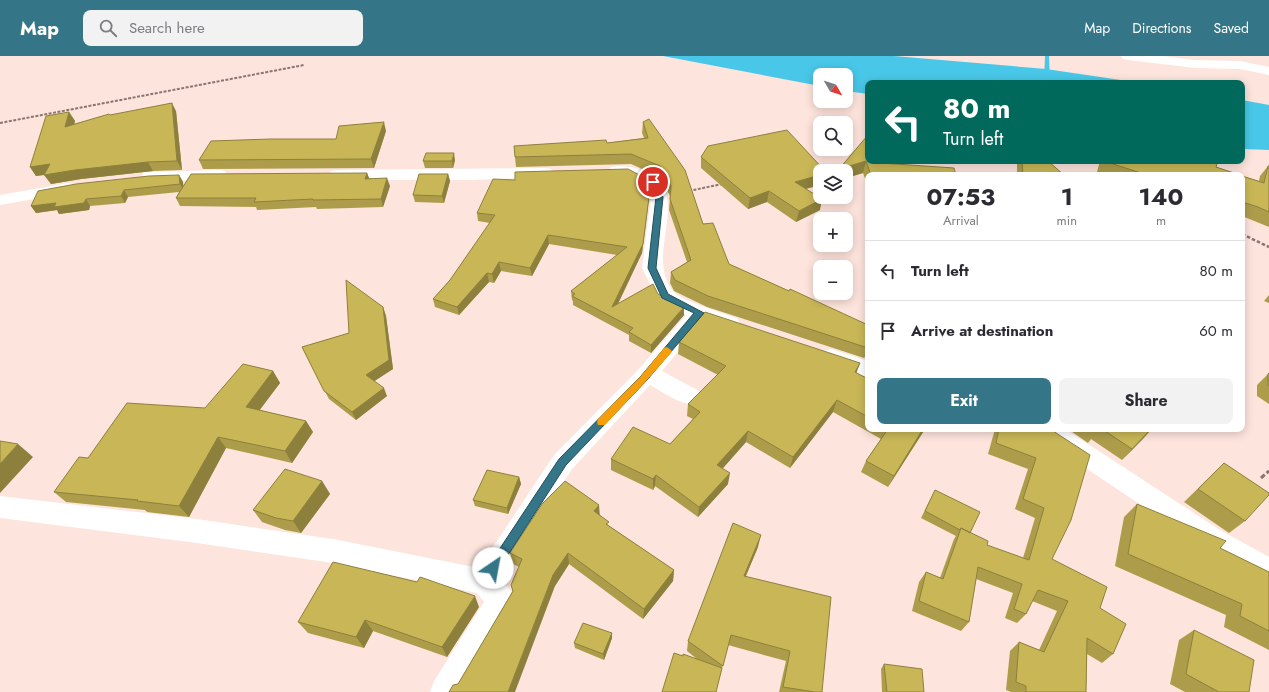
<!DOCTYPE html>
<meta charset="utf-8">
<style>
body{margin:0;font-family:Jost,sans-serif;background:#f2f2f3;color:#2b2b33;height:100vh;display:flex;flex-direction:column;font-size:15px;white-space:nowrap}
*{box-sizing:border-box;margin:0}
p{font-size:13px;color:#7c7c81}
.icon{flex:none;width:22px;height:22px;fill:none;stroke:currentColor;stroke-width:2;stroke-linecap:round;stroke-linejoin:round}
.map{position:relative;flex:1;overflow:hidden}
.drawer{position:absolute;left:865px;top:116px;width:380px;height:260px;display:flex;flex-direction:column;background:#fff;border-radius:8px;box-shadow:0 2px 10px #0003}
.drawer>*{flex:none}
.banner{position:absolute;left:865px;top:24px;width:380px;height:84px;border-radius:8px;box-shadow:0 2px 10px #0003;background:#00695c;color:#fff;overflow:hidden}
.needle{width:26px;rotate:129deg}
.controls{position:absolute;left:813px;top:12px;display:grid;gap:8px}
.controls a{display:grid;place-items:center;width:40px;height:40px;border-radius:8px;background:#fff;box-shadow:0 2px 10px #0003;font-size:20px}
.pin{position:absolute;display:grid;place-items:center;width:34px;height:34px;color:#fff;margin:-17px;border:2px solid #fff;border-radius:50%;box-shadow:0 1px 4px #0007}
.me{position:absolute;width:44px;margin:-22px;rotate:33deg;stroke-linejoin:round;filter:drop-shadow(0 0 3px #0008)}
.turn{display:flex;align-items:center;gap:14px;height:84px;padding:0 12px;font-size:18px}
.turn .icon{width:52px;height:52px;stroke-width:2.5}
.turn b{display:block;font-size:28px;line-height:34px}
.eta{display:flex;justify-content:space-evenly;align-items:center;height:68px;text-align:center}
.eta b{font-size:24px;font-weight:700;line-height:28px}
.action{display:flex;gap:8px;margin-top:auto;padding:8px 12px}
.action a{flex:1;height:46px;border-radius:8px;background:#347688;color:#fff;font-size:16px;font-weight:700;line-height:46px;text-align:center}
.action a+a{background:#f2f2f3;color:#2b2b33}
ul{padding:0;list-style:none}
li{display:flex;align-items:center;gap:12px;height:60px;padding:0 12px;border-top:1px solid #e1e1e2}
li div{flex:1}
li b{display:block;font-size:15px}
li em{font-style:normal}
header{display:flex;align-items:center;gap:24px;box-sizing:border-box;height:56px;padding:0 20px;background:#347688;color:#fff}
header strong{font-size:19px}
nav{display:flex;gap:22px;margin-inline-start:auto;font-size:14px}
.search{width:280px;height:36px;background:#f2f2f3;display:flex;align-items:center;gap:10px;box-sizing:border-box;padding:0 14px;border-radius:8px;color:#7c7c81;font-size:15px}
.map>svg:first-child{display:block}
.water{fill:#49c7e8}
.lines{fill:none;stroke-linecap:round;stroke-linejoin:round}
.stream{fill:#49c7e8;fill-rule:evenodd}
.path-far2{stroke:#8b756e;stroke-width:2;stroke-dasharray:3 1.5;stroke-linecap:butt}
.path-far1{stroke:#8b756e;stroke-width:2.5;stroke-dasharray:3.5 2;stroke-linecap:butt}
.path{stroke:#8b756e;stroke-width:3;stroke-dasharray:5 2.5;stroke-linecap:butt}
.minor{fill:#fff;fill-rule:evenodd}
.wall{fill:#ad9d4b}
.shaded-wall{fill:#8d803d}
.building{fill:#c9b757;stroke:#8d803d}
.route{fill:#347688;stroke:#224d58}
.slow{fill:#f59e0b}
</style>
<header>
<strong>Map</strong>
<div class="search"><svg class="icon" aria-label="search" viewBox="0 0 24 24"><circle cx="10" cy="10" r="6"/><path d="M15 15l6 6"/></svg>Search here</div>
<nav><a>Map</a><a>Directions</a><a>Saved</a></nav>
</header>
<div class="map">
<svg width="1269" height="636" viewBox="0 0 1269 636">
<rect width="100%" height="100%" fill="#fde4dc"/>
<!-- water -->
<path class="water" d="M663,0H894L1046,13L1141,27H868V38L846,35V19H820V30Z
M1242,44L1269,49V94L1242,93Z"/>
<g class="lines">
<!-- stream -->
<path class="stream" d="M1045,0H1049L1050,27H1044Z"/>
<!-- path-far2 -->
<path class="path-far2" d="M0,67L304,9
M689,135L722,128"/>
<!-- path-far1 -->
<path class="path-far1" d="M1242,178L1269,191"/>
<!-- path -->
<path class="path" d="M1261,422L1269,415"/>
<!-- minor -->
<path class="minor" d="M1121,0H1162L1195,4L1240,5L1269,11V19L1240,13L1195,12L1128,4L1123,3Z
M617,110C630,110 638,112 649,118C692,139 644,200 673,235C680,244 725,258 737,262L740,267L737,272L730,274L703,266L662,315L699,335L702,341L699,347C683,352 665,337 650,329L572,413L501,525L511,535L515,545L462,636H430L434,625L484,546L477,537L333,507L197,487L0,462V440L197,463L333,483L479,512L554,399L636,316L686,259L658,245L642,212L651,141L646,129L628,120L611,119L609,115L611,111Z
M545,112L551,113L553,117L551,121L472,124H337L331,123L329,119L331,115L337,114Z
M219,114L225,115L227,119L225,123L149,126L143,125L141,121L143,117L149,116Z
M68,127L74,128L77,132L74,136L0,149V139Z
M831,293L868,305V321L823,307L820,301L823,295Z
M1034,373H1065L1220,474L1269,501V528L1259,524L1202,490L1038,380Z"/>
</g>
<!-- wall -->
<path class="wall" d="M176,55L182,114L153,115L81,123L51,128L45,119L36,120L30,111L69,56L75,65L74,68L110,59Z
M643,66L703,168L729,208L789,235L868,269V296L864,302L707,251L674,235L670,227L671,216L687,206L669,154L670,140L660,121L631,108L516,111L515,101L607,87L644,82L642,77Z
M386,75L374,112L203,113L199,104L336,83Z
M701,101L820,115V129L806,133L820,154L796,166L767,146L748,153L701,112Z
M455,104L453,112H425L423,105Z
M868,105H888L886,108L956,119H868V131L863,117L846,122V115H839V113Z
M1017,105H1048L1064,119H1017Z
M1100,105H1218L1216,111L1240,119H1108L1097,116Z
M1268,110H1269V171L1242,160V120L1259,125L1260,120Z
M367,117L369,122L390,130L383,151L317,153L316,151L257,154L256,151L180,150L176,142L179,136L128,141L125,147L90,150L89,154L59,158L57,154L36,157L31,150L179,119L183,126V130Z
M448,118L450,125L444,147L415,146L413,139Z
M650,133L642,197L618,248L658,238L684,259L651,297L629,285V279L573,249V245L572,244L571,235L617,199L549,188L532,220L501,215L494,227L489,226L459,259L435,251L433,243L450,224L490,167L478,165L477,157Z
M1269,239V247L1264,245Z
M383,251L386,260L393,313L374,325L387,340L356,364L329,343L302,291L349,277Z
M679,286L860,307L856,317L868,323V373H925L888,431L861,416L866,405L881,383L833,356L790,412L746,386L723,412L728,428L698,461L655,430L653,434L611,414V403L670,388L693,363L687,360L688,348L718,319L678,298Z
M273,315L280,327L259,354L306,365L313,376L292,407L226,392L189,461L147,456L145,454L66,446L54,436L205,352Z
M1269,317V348L1257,340V329Z
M995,373H1050L1052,503L1100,552L1113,598L1102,607L1087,598L1086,636H1011L1006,634L1010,595L1019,586L1039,594L1057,555L1032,545L1026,558L1017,567L1005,562L1013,537L976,523L969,566L961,575L912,555L919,526L926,516L940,522L954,483L956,480L921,462L935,434L970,477L987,489L1023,502L1035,462L1015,453L1028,413L988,398Z
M1068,373H1152L1122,404L1091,383L1088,387Z
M1224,407L1245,465L1229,477L1184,446Z
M519,421L521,428L508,458L475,450L473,444Z
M322,425L330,438L301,477L285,474L262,466L253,454Z
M1137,448L1220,492L1269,516V594L1224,571L1226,559L1115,510L1124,461Z
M600,459L609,470L674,514L673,525L643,563L569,508L555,530L458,628L513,535L519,511L513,508L510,497Z
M758,491L746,520L822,636H779L786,605L728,589L716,636L683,600L697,603L687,595L688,585Z
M479,551L447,601L373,575L364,592L308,577L298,566Z
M1194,574L1249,636H1185L1170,628L1179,584Z
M612,577V582L604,604L575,592L574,587Z
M884,608L924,636H882L881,613Z"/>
<!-- shaded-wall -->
<path class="shaded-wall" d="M172,47L176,55L182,114L177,105Z
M69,56L75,65L71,80L65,71Z
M384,66L386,75L374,112L371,103Z
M454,97L455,104L453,112L452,105Z
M866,105L863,117L846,122V115H839V113Z
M883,105H888L877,119L881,107Z
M148,106L153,115L81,123L51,128L44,119L75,114Z
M50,108L56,117L36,120L30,111Z
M367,117L370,125L365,123Z
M448,118L450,125L444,147L442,140Z
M179,119L183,126L184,135L180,128Z
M820,119V129L793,136L795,126Z
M387,122L390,130L383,151L381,143Z
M650,133L642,197L612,260V251Z
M124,134L128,141L125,147L121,140Z
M769,135L767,146L748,153L750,142Z
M86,143L90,150L89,154L59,158L57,154L36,157L31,150Z
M822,143L820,154L796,166L799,155Z
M548,179L549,188L532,220L530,212Z
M499,206L501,215L494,227L492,218Z
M487,217L489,226L459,259L457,251Z
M383,251L386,260L393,313L370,328L366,319Z
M684,251V259L651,297V289Z
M868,292V296L864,302Z
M860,307L856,318L855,316Z
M273,315L280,327L253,363L246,351Z
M384,332L387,340L356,364L352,356Z
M837,344L833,356L790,412L793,401Z
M306,365L313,376L292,407L285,395Z
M923,373H925L888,431L894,420Z
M1152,373L1142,384L1122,404L1132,393Z
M748,375L746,386L716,420L717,409Z
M218,381L226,392L189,461L179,450Z
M18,388L33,401L0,437V408Z
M730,417L728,428L698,461L699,451Z
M656,419L655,430L653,434V423Z
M519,421L521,428L508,458L507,452Z
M322,425L330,438L301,477L293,465Z
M599,449L600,461L594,455Z
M761,479L758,491L741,531L744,520Z
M568,497L569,508L555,530L515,636H508L553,519Z
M674,514L673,525L643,563L644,553Z
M475,540L479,551L447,601L442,591Z
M365,564L373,575L364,592L356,581Z
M612,577V582L604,604L603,598Z"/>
<!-- building -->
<path class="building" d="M172,47L177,105L148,106L75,114L44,119L50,108L30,111L46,60L69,56L65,71L109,58L110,59Z
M649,63L685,114L703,168L713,167L729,208L789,235L790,233L868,269V292L708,240L675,224L671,216L691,204L670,143L671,130L660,110L631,98L515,101L514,90L606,84L607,87L648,82L643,66Z
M384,66L371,103L199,104L211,85L271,83H336L339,70Z
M787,74L825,115H820V119L795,126L822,143L799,155L769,135L750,142L701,101L708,90Z
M868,79V105H883L881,107L954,112L956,119H871L866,105L839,113Z
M426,97H454L452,105H423Z
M1022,105H1048L1064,119H1023Z
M1104,105H1218L1216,111L1240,119H1147Z
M1268,110H1269V156L1258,151L1242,146V120L1264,127Z
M628,113L645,122L650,133L643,188L612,251L653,228L658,238L684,251L651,289L629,276L633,272L572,240L575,238L571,235L627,191L548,179L530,212L499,206L492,218L487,217L457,251L433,243L450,224L495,159L477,157L493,123L515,124V116Z
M367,117L365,123L387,122L381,143L313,144V143L254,146L256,142H176L191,118Z
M419,118H448L442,140L413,139Z
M179,119L180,128L124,134L121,140L86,143L84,147L54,151L56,147L31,150L38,135L76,128L149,120Z
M346,224L383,251L389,304L366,319L384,332L352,356L324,335L302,291L349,277Z
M705,256L860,307L855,316L868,323V361L837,344L793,401L748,375L717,409L730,417L699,451L656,419L653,423L611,403L633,371L670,388L700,356L688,348L726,310L679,286Z
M243,308L273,315L246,351L306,365L285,395L218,381L179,450L137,445L138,444L54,436L79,401L88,402L127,347L205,352Z
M1269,317V330L1268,329V318Z
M888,373H923L894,420L866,405Z
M999,373H1050L1090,399L1071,464L1052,503L1107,531L1100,552L1126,568L1113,598L1087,582L1086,636H1026V630L1016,626L1019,586L1044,596L1068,545L1038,534L1026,558L1014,553L1022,528L978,511L969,566L919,545L926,516L943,523L961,472L988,485L987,489L1029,504L1044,452L1023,443L1036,402L996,387Z
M1102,373H1151L1132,393Z
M0,385L18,388L0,408Z
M1224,407L1269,437V439L1245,465L1198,433Z
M285,413L322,425L293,465L276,462L253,454Z
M487,414L519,421L507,452L473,444Z
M565,425L599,449L594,455L609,466L606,468L674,514L644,553L568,497L553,519L508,636H449L453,629L458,628L513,535L511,529L522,503L510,497L542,448Z
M935,434L980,456L970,477L961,472L960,474L925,455Z
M1137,448L1226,485L1220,492L1269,516V575L1240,560L1242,548L1128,498Z
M733,467L761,479L744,520L831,541L822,636H815L783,631L790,595L731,579L723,610L688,585Z
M333,506L417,526L420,521L475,540L442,591L365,564L356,581L298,566Z
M583,567L612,577L603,598L574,587Z
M1194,574L1254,604L1249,636H1219L1186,618Z
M674,597L683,600V598L722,612L716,636H662Z
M884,608L922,613L924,636H887Z"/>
<!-- route -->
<path class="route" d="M653,124L657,126L663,141L656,212L668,238L704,257L647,324L566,409L497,516L493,518L489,516L488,512L489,509L559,403L641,320L694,257L662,242L648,212L656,141L650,126Z"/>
<!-- slow -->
<path class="slow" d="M667,291L672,295L671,297L647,324L605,369H598L597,366L598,363L641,320L664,292Z"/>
</svg>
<div class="controls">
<a><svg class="needle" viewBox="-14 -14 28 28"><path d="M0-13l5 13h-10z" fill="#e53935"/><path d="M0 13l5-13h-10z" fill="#7c7c81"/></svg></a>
<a><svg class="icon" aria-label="search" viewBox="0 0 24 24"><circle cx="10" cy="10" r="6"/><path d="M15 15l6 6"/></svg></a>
<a><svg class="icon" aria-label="layers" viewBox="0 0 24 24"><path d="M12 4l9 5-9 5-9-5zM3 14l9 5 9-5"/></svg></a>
<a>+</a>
<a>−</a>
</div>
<div class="pin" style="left:653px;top:126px;background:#d93025"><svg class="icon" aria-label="arrive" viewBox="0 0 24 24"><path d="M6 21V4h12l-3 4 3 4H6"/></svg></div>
<svg class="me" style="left:493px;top:512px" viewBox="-20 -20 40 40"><circle r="19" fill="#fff"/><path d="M0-13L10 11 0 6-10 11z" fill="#347688"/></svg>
<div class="banner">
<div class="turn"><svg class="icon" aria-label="left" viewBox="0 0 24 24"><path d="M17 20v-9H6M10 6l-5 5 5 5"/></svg><div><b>80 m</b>Turn left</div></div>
</div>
<section class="drawer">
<div class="eta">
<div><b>07:53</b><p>Arrival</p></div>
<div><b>1</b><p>min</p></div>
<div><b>140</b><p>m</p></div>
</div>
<ul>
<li><svg class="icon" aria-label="left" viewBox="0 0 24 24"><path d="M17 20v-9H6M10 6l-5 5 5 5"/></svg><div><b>Turn left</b></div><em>80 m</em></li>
<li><svg class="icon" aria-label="arrive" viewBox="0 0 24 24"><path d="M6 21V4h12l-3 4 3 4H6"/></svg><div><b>Arrive at destination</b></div><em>60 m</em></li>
</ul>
<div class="action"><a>Exit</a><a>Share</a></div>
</section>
</div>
